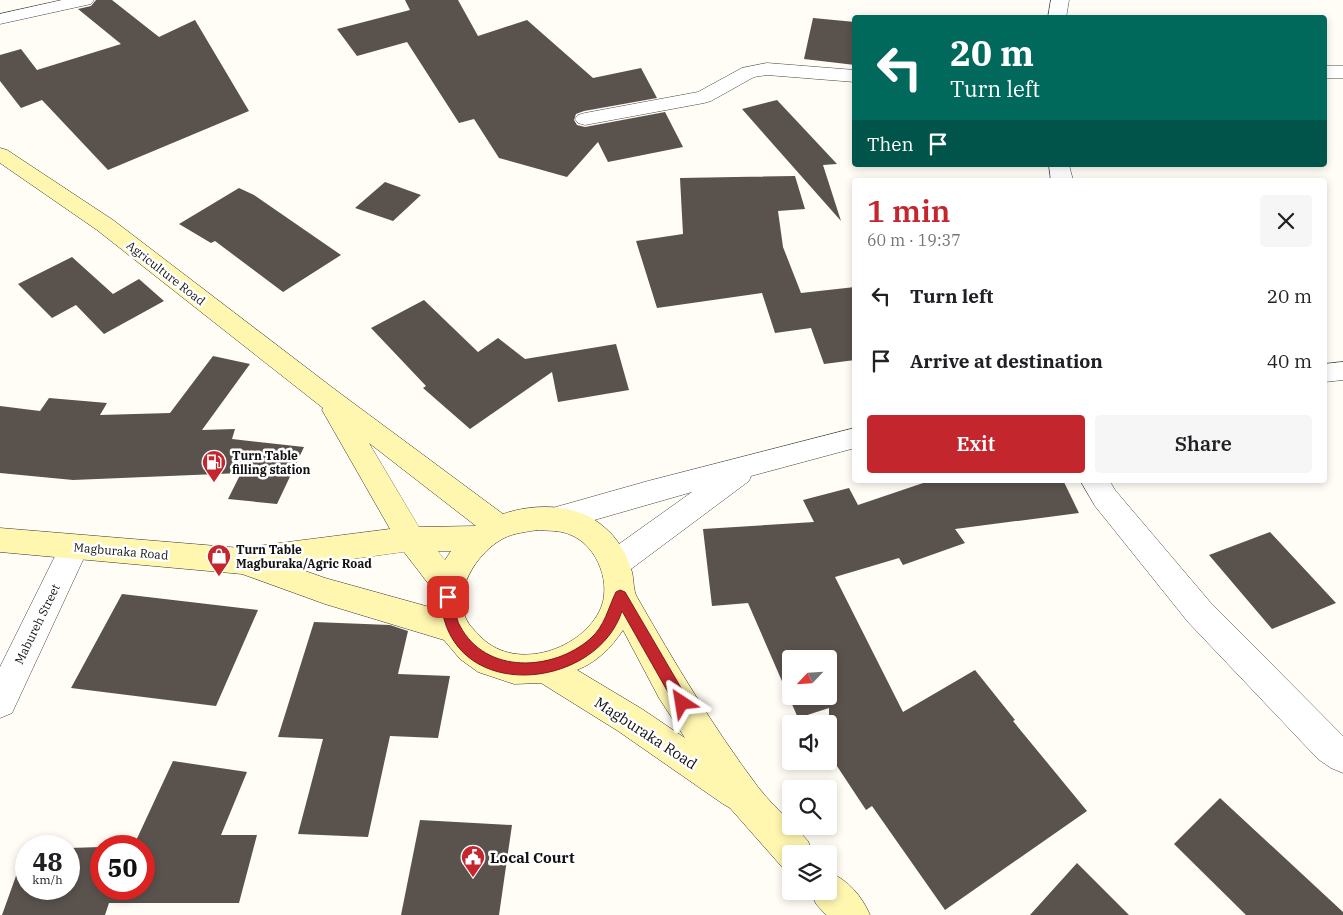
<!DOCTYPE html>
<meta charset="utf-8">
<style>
body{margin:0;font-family:"IBM Plex Serif",serif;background:#f6f6f6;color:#202124;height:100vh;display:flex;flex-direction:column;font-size:19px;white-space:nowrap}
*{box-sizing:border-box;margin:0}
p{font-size:16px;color:#757577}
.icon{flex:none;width:28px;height:28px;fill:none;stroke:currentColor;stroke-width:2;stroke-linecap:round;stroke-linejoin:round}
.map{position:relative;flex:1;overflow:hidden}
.panel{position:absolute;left:852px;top:178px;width:475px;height:305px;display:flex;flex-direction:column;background:#fff;border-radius:5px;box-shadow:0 2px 8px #0003}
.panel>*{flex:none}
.guide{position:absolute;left:852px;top:15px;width:475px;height:152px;border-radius:5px;box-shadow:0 2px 8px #0003;background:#00695c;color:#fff;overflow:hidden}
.needle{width:32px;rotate:245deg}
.controls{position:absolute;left:782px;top:650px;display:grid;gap:10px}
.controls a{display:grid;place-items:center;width:55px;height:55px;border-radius:5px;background:#fff;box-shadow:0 2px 8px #0003;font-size:25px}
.speed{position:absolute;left:15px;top:835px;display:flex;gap:10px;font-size:25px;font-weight:700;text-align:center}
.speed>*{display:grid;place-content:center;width:65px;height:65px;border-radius:50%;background:#fff;box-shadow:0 2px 8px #0003;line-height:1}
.speed small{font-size:12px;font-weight:400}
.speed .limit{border:8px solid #d22;background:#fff;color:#111}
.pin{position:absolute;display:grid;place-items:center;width:42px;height:42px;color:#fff;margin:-21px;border-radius:10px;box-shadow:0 2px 8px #0006}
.me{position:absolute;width:55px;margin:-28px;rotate:327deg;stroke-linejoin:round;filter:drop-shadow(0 0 4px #0008)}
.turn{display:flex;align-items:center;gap:18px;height:105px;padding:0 15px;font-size:22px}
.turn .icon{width:65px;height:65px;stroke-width:2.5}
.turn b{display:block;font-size:35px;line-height:42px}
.then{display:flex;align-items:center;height:48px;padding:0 15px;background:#0003;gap:10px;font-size:19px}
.round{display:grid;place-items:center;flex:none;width:52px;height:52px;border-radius:5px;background:#f6f6f6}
.summary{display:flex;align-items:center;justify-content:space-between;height:85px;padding:0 15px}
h1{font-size:30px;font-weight:600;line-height:38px;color:#c4262e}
.button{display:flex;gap:10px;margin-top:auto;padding:10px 15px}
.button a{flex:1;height:58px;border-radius:5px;background:#c4262e;color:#fff;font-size:20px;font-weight:600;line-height:58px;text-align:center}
.button a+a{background:#f6f6f6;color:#202124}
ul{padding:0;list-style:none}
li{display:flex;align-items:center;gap:15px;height:65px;padding:0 15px}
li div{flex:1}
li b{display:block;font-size:19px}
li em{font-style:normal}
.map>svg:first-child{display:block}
.building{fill:#5a524d;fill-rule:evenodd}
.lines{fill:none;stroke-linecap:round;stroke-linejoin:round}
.street-casing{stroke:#444;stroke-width:1}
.secondary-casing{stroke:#333;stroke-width:1}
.street{fill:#fff;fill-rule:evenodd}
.secondary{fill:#fff6b0;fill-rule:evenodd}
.route{fill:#c4262e;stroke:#7f191e}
.labels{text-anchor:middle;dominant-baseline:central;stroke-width:5;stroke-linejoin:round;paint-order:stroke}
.street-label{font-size:12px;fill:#111;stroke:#fff}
.poi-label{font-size:12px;font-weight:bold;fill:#111;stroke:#fff;text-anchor:start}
.near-street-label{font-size:15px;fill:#111;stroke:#fff}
.near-poi-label{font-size:15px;font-weight:bold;fill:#111;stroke:#fff;text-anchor:start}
</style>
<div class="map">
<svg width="1343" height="915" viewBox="0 0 1343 915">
<rect width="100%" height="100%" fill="#fffdf5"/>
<!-- building -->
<path class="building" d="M96,0H112L159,37L195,20L249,111L108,170L42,100L21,108L0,81V55L21,49L37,70L121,44L78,9L91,6Z
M405,0H458L478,36L527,20L593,78L641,68L657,98L584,111L576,114L574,120L577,125L585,127L665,112L683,147L608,162L598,142L567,177L499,158L474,119L459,123L407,42L357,56L337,29L410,10Z
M813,18L855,22V65L804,59Z
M777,100L837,164L823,165L841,221L742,109Z
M795,176L805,209L778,211L783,247L801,293L855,287V360L824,364L811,328L775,333L762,293L657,308L636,241L683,234L680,178Z
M385,182L421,195L393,221L355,208Z
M239,188L254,195L341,255L283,292L215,241L211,243L179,224Z
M72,257L113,294L139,279L164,301L104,334L76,305L52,318L18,284Z
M424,300L478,352L498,338L525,359L616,344L629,390L558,402L552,372L470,429L423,388L426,386L371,328Z
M213,356L250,364L202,430L235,429L232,439L304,447L277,504L228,499L241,473L73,480L0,473V406L40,411L49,398L107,403L100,415L170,413Z
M932,480H1063L1079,513L955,529L965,543L903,565L899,558L835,577L903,712L975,670L1015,720L1013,721L1087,811L945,910L872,806L866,810L829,754V708L798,718L748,603L712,606L703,529L814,522L803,500L849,488L858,505ZM791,659H829V696H791Z
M1270,532L1336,603L1272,629L1209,555Z
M122,594L258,610L216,706L71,688Z
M314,622L390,625L408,631L398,674L450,676L438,738L390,736L368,837L298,834L323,739L278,737Z
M173,761L247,772L221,835H257L239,903H109L105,915H2L21,862V851H26V889H69V848L101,847V889H144V846H113L134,845Z
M1220,798L1343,912V915H1246L1174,844Z
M420,820L512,825L499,915H401Z
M1077,863L1129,915H1030Z"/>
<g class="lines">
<!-- street casing -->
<g class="street-casing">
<path id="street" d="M62,0H94L91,4L0,24V14Z
M1051,0H1069L1066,18H1048Z
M767,63L855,70V82L767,75L754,77L711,101L704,103L585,125L578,123L575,119L578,115L585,113L698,92L742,68Z
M1325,66H1343V78H1325Z
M1049,165H1069L1073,180H1051Z
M1343,362V380L1325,382V364Z
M855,428V448L751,476L749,481L627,572L616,576L605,572L601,563L605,554L692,492L556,531L546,527L542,519L546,511L556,507L648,481Z
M1080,480H1109L1115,490L1210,602L1343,736V773L1331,768L1318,759L1188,622L1095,506Z
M74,535L84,538L89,547L12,713L0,718V667L64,538Z"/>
</g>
<!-- secondary casing -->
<g class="secondary-casing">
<path id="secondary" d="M0,148L7,150L113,220L337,391L503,514C535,503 577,503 604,527C617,537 628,556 632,572C634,580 633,590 637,597C674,662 713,727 758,787C768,800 780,811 791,823V826H794L808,841L813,854H791V871L782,867L730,808L723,804L618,731L541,683L514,684L478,672L460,659L444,640L325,604L242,574L0,552V528L241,548L390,529L322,410L323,408L97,230L0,163ZM369,443L476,526L419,527ZM537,530C548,531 561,530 571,535C598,546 613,586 599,612C578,652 512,672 479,635C476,632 472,628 469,624C449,594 477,552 504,538C514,533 526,532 537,530ZM438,551H451L445,560ZM404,552L434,591L433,608L325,578L294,567ZM623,630L659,698L685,738L642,709L577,670C597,662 611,648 623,630Z
M829,872C848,880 862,896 870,915H826L816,904L810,891H829Z"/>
</g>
<!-- street -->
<use href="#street" class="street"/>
<!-- secondary -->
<use href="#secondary" class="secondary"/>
</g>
<!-- route -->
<path class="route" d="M620,590L625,592L687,698L689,703L687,708L682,709L677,708L622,611C598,686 467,703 444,619C442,610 439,602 443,593L448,591L452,593C457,602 454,616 460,626C486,675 553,671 590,639C605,626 608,608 616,592Z"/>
<!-- icons -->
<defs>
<g id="fuel-pin" transform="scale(1.25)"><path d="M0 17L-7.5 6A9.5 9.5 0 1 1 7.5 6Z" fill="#c4262e" stroke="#fff"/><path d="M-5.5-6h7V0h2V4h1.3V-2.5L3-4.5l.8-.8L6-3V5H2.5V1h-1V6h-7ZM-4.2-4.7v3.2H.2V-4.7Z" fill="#fff"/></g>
<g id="shop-pin" transform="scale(1.25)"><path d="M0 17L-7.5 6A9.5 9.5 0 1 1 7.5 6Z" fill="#c4262e" stroke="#fff"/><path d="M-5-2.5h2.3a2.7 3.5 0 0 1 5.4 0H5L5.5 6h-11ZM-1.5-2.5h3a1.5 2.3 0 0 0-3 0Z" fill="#fff"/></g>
<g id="civic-pin" transform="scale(1.25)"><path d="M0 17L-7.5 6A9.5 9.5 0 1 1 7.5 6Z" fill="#c4262e" stroke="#fff"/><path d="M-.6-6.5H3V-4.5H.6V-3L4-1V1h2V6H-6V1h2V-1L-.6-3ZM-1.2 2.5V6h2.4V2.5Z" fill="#fff"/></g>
</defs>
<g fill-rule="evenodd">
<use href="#fuel-pin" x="214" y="462"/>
<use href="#shop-pin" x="219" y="556"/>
<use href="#civic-pin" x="473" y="857"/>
</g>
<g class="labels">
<!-- street labels -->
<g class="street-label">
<text transform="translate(166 273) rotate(38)">Agriculture Road</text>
<text transform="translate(121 551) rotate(5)">Magburaka Road</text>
<text transform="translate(37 624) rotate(-64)">Mabureh Street</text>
</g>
<!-- poi labels -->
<g class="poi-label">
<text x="232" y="455">Turn Table<tspan x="232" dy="14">filling station</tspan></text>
<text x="236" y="549">Turn Table<tspan x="236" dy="14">Magburaka/Agric Road</tspan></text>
</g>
<!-- near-street labels -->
<g class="near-street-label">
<text transform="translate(646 733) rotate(33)">Magburaka Road</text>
</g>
<!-- near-poi labels -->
<g class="near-poi-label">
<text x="490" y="857">Local Court</text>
</g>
</g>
</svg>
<div class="controls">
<a><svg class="needle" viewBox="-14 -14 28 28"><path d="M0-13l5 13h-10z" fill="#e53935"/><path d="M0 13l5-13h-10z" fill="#757577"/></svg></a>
<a><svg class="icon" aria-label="sound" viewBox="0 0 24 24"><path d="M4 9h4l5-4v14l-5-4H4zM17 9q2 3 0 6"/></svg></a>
<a><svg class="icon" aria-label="search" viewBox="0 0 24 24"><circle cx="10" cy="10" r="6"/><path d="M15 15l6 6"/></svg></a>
<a><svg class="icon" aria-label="layers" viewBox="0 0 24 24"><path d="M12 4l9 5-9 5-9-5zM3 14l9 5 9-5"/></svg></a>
</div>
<div class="speed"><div>48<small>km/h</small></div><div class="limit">50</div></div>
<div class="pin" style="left:448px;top:597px;background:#d93025"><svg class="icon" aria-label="arrive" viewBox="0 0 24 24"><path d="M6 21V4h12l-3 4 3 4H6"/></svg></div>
<svg class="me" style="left:682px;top:703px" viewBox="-20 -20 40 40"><path d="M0-17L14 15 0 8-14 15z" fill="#c4262e" stroke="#fff" stroke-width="4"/></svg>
<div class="guide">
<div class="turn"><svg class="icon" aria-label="left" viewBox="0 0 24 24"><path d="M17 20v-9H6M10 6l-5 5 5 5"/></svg><div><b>20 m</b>Turn left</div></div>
<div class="then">Then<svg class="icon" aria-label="arrive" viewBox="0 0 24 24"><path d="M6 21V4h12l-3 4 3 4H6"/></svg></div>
</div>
<section class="panel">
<div class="summary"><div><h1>1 min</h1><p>60 m · 19:37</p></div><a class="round"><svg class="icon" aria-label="close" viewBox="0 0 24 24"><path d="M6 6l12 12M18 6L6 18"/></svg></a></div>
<ul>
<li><svg class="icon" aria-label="left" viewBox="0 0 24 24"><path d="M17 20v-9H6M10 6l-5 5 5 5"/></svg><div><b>Turn left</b></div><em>20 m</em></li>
<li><svg class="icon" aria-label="arrive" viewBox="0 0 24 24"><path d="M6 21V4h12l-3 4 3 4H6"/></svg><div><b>Arrive at destination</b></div><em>40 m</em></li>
</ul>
<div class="button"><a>Exit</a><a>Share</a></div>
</section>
</div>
